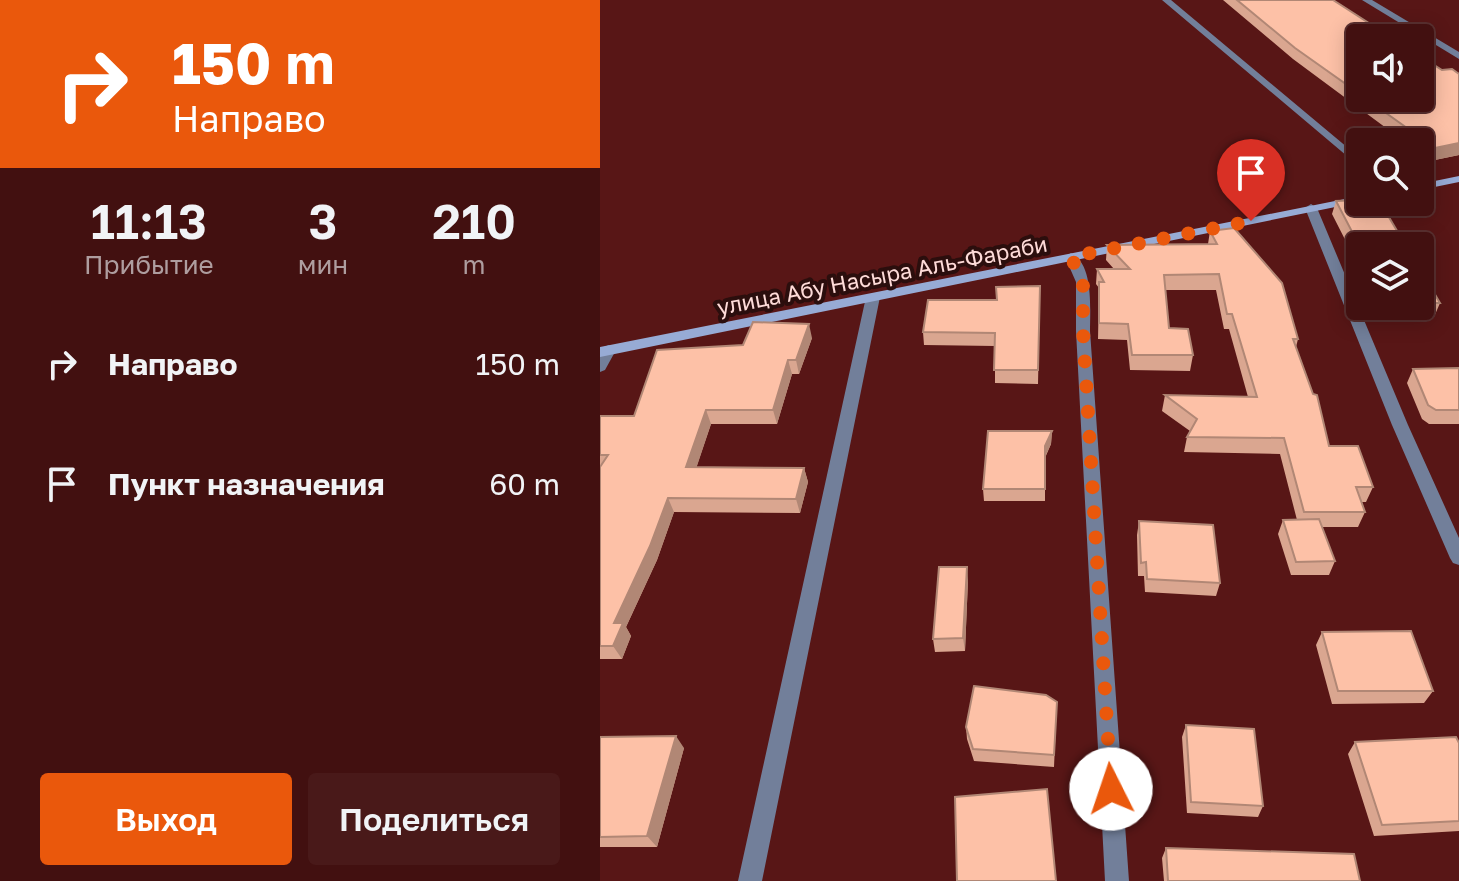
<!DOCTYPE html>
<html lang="ru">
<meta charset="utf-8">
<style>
body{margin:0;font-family:"Golos Text",sans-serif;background:#491919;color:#f1f3f6;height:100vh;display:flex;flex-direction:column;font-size:30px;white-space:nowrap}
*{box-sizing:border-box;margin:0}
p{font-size:26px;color:#ae9d9f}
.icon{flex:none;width:44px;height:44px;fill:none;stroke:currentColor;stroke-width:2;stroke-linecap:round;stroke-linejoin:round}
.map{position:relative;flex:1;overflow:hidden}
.side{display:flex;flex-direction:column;background:#421010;width:600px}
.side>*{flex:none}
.banner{background:#ea580c;color:#fff;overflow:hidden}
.controls{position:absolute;left:746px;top:24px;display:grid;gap:16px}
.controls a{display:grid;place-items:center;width:88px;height:88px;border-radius:8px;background:#421010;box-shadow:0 4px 20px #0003,0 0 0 2px #5a3030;font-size:40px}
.pin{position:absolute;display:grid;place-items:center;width:68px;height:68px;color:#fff;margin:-82px -34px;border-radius:50% 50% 50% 0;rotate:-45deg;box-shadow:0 0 8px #0007}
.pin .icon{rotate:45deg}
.me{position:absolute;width:88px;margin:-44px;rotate:356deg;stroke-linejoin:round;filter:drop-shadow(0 0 6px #0008)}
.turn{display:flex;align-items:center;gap:28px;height:168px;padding:0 40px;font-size:36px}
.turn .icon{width:104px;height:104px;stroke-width:2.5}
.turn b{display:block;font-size:56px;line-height:68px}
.eta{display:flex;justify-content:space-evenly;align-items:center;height:136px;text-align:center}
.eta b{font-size:48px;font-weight:600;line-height:56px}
.cta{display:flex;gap:16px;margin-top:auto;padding:16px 40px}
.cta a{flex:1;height:92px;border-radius:8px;background:#ea580c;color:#fff;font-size:32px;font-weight:600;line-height:92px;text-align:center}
.cta a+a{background:#491919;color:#f1f3f6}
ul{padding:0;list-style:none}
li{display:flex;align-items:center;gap:24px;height:120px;padding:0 40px}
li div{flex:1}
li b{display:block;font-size:30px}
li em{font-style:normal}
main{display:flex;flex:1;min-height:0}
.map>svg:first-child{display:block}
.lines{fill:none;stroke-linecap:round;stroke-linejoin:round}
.street{fill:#727f9a;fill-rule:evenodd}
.secondary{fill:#97abd5;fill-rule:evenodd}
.wall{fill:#daa690}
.shaded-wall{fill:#b18775}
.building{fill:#fdc1a7;stroke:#b18775;stroke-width:2}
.route{stroke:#ea580c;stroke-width:14;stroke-dasharray:0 25.2}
.labels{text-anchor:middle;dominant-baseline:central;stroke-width:8;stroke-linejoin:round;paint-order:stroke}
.street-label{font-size:22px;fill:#fedbd8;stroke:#2b0e0d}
</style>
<main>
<section class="side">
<div class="banner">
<div class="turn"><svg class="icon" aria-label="right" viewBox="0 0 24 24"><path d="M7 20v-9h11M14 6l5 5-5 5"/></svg><div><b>150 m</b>Направо</div></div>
</div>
<div class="eta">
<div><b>11:13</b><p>Прибытие</p></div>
<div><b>3</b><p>мин</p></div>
<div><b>210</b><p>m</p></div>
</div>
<ul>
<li><svg class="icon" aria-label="right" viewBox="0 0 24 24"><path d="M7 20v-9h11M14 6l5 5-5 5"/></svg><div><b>Направо</b></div><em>150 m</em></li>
<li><svg class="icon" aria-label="arrive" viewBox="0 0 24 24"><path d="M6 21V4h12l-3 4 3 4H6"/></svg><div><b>Пункт назначения</b></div><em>60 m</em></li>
</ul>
<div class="cta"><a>Выход</a><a>Поделиться</a></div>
</section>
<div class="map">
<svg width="859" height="881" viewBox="0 0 859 881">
<rect width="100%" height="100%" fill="#581616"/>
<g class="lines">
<!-- street -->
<path class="street" d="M562,0H571L760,158V167Z
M762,0H772L859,52V59Z
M711,204L717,208L808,425L859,538V565L853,563L850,558L792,425L705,208Z
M471,253C494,264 490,309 490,331L529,881H505L476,331V282L465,257Z
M273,293L280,297L162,881H138L266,297Z
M9,345L16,350L5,370L0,372V353L4,347Z"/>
<!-- secondary -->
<path class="secondary" d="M859,176V182L820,190V184Z
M760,196V202L0,357V347Z"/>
</g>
<!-- wall -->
<path class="wall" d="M623,0H733L760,38V98H820L859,74V155L830,161L820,153V142H805L693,59Z
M736,201L760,246V269L732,214Z
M610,231L698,339L696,347L729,446L773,487L766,502H762L765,512L758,527H722L735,561L729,575H691L678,534L683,520H697L680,454L584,452L587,437L590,431L562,411L565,395L648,397L629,329H624L616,290H565L569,328L593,355L590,371L530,370L527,340L498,339L499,288L496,284L497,269H514L506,260L507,245L608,244Z
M820,269L840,303L834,317L786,316L781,306H820Z
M440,286L438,384L395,383V346L324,345L323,332L397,300Z
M212,338L199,374H192L177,424H111L96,468H204L208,482L200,513L74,512L57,560L26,627L31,636L22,659H0V416H34L143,345Z
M859,368V424H829L822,419L807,383L813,369Z
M452,431L451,444L445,458V501H384L383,489Z
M539,521L620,583L616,596L545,592L544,576H538L537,535Z
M368,580L365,651L335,652L333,639Z
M722,632L833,691L824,703L732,704L716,645Z
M457,702L454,767L374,761L367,739L366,727Z
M586,725L663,806L658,817L587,813L582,737Z
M0,737L84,748L57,847H0Z
M755,742L859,743V831L774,836L748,754Z
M566,848L760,881H564L562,858Z"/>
<!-- shaded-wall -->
<path class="shaded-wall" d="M859,143V155L830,161L835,148Z
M209,324L212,338L199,374L196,360Z
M188,360L192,374L177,424L173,410Z
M106,410L111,424L92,481L86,467Z
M452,431L451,444L444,459L445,446Z
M204,468L208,482L200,513L196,499Z
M68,498L74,512L57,560L26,627L31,636L22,659L13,646L14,623Z
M367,567L368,580L365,651L363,638Z
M76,736L84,748L57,847L47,836Z"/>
<!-- building -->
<path class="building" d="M637,0H733L792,38H760V94L695,48Z
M820,56L842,70L852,69L859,74V143L835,148L765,98H820Z
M760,200V202H780L806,246L760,247L736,201Z
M634,228L682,283L698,339H693L713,394L717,395L729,446H758L773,487H756L765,512H704L684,438L587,437L597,419L565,395L657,397L632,314H627L619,274L564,275L569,328L588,329L593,355H532L528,324L499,323V282H504L497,269H530L507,245L617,244L610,231Z
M820,269L840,303H820Z
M440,286L438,370H394L395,333L323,332L328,300H397L396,287Z
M153,322L209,324L196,360H188L173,410H106L86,467L204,468L196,499L68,498L50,546L14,623H23L13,646H0V467L8,455H0V416H34L57,350L143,345Z
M859,368V410H836L828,405L813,369Z
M388,431H452L445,446V489H383Z
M719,519L735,561L696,562L683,520Z
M539,521L613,525L620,583L547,579L546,562L541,563Z
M339,567H367L363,638L333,639Z
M811,631L833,691H738L722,632Z
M374,686L446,695L457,702L454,755L373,749L366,727Z
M586,725L654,729L663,806L591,802Z
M76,736L47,836L0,837V737Z
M856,737L859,743V821L782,825L755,742Z
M447,789L456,881H357L355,797Z
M566,848L754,854L760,881H568Z"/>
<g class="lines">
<!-- route -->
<path class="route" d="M511,789L483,331V282L471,257L651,221"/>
</g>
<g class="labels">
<!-- street labels -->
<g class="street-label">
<text transform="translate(282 275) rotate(-11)">улица Абу Насыра Аль-Фараби</text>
</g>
</g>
</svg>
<div class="controls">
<a><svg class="icon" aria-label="sound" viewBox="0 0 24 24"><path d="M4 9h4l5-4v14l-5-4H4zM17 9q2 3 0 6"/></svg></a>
<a><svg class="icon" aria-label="search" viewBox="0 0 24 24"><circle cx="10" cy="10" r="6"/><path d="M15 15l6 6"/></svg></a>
<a><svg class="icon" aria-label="layers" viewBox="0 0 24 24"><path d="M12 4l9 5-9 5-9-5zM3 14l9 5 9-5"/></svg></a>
</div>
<div class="pin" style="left:651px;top:221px;background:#d93025"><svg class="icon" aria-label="arrive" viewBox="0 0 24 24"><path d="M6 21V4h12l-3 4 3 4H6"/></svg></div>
<svg class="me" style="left:511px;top:789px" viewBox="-20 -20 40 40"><circle r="19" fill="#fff"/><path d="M0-13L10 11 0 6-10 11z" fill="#ea580c"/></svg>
</div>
</main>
